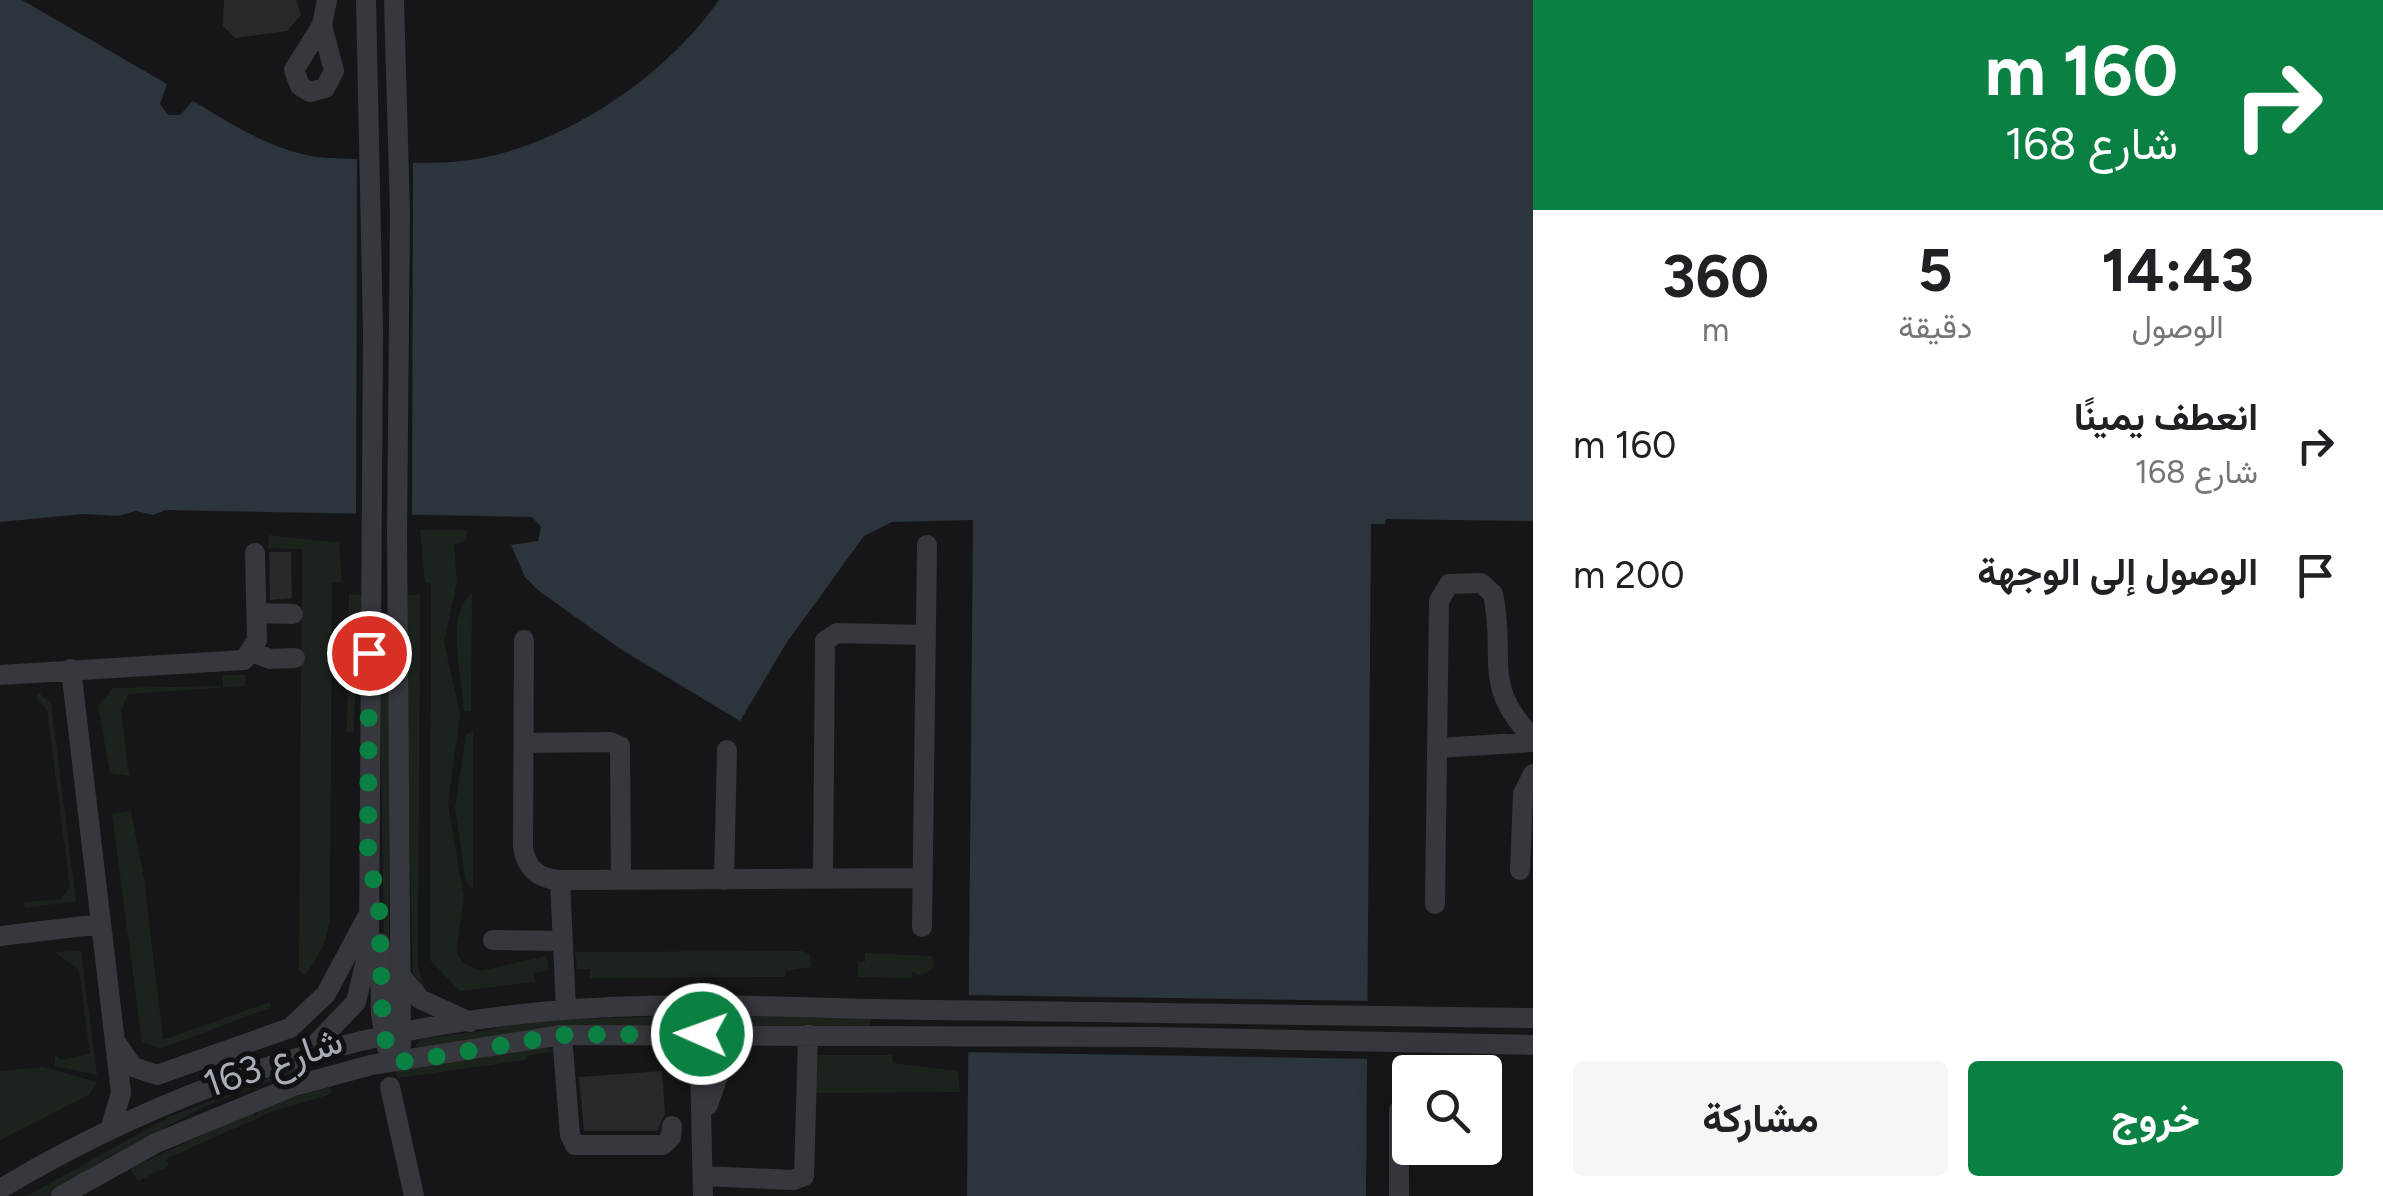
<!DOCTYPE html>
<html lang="ar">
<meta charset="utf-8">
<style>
body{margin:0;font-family:Figtree,Vazirmatn,sans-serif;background:#f6f6f6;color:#202124;direction:rtl;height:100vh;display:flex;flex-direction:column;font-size:38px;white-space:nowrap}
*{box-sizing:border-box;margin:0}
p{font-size:32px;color:#757577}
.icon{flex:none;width:55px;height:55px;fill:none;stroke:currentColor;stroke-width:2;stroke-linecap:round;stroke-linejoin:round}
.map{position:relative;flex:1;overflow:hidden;direction:ltr}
.panel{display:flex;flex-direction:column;background:#fff;width:850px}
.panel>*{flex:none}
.guide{background:#0b8043;color:#fff;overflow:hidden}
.tools{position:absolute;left:1392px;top:1055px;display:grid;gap:20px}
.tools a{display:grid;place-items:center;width:110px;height:110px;border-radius:10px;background:#fff;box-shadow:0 10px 40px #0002;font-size:50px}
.pin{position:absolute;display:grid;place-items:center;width:85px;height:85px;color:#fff;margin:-42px;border:5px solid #fff;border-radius:50%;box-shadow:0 2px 10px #0007}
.me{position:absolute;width:110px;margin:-55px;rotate:272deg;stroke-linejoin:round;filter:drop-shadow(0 0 8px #0008)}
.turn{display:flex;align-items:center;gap:35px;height:210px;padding:0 40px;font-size:45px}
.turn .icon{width:130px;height:130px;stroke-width:2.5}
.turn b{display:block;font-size:70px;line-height:85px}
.eta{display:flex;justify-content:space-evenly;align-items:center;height:170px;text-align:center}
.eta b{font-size:60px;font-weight:700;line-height:70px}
.primary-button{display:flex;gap:20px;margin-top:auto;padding:20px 40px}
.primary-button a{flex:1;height:115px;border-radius:10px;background:#0b8043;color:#fff;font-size:40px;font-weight:700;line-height:115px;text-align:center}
.primary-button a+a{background:#f6f6f6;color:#202124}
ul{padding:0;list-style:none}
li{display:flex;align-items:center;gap:30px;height:130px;padding:0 40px}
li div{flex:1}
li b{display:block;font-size:38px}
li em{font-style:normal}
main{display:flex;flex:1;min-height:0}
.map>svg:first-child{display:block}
.green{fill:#1c231d}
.water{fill:#2c353c}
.pier{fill:#161618}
.building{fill:#29292c}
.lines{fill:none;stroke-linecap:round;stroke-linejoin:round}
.minor{stroke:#37383d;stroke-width:20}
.route{stroke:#0b8043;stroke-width:18;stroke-dasharray:0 32.4}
.labels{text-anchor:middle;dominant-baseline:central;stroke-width:10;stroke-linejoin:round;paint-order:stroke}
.street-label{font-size:38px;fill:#a8adb8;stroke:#111113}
</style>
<main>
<section class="panel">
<div class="guide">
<div class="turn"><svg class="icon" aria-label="right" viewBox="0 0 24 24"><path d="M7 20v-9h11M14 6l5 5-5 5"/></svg><div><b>160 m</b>شارع 168</div></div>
</div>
<div class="eta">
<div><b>14:43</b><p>الوصول</p></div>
<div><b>5</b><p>دقيقة</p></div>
<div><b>360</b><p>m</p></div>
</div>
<ul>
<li><svg class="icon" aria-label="right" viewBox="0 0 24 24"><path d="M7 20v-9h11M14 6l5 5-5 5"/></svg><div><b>انعطف يمينًا</b><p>شارع 168</p></div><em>160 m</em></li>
<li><svg class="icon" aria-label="arrive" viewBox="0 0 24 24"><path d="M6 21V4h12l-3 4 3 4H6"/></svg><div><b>الوصول إلى الوجهة</b></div><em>200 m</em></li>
</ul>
<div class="primary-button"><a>خروج</a><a>مشاركة</a></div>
</section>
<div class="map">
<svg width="1533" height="1196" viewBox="0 0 1533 1196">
<rect width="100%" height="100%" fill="#161618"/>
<!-- green -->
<path class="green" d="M420,530H468L463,543L454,544L457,582L444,642L460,714L448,804L464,899L456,951L463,963L480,971L547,956L548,971L534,973L535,982L460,991L430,960L431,583L425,582Z
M269,535L339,543L342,582L332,583L330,920L324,944L306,975L299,971L302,549L268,548Z
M472,593L471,711H464C463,679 444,616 472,593Z
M349,594L362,595L353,732H347Z
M404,595H420L418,967L424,989L413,973Z
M379,613L389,614V1011H385Z
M223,675H245V686L128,694L121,711L129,776L110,773L98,706L113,688L223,686Z
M39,693L51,704L76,901L25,908L24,902L61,899L70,887L47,710L36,698Z
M473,730V889L466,882L455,807L466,735Z
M131,811L144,879L163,1040L270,1002L272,1007L160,1049L142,1042L112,814Z
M81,951L97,1075L55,1066V1055L61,1060L90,1054L79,970L55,952Z
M801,951L810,954L811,967L786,971L785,977L590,978V969H577L575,952Z
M865,953L932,956L934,967L922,976L912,972L911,978L858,977V962H865Z
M683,1015V1024L537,1029L417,1051L416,1045L421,1039L496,1029L499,1023Z
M728,1016L870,1017V1026L728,1025Z
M539,1045L555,1052L528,1055L526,1060L397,1078L396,1071Z
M815,1055H892L893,1063L958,1071L960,1092L815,1093Z
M43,1067L97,1082L89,1095L0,1140V1071Z
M297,1067L298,1071L208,1105L107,1158L48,1196H27L167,1118Z
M330,1087L331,1094L271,1112L166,1159L169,1166L138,1181L130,1169L251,1112L255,1117L262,1106Z"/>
<!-- water -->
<path class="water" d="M0,0H22L167,84L160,104L168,115H180L193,101C226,121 264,145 302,154C318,159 338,158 355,159C390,162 425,165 461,161C557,151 665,78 719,0H1533V521L1386,519L1385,524H1371L1366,1196H967L973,520L892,522L864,536L787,642L740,721L622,650L539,591L525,577L511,545L538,541L541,527L532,517L166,510L153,515L136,511L119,516L83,514L0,522Z"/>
<!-- pier -->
<path class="pier" d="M357,154L413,159L412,521H356Z
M964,995L1373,1001L1372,1059L963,1052Z"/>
<!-- building -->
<path class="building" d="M224,0H296L301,15L287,31L235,38L223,26Z
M269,552H291L292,598L270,600Z
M662,1071L665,1114L657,1131H584L579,1077Z"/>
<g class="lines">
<!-- minor -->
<path class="minor" d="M394,0L400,214L397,534L401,1045
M322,25L334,71L325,88L310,92L300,86L294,70Z
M322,25L327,0
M257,613L293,614
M524,640L523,847C526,869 539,879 560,880L923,878
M253,652L270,659L295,658
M71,669L121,1093L111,1126
M0,675L244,660L257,640L255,553
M524,743L610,742L620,746L621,880
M1437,748L1533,742
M1520,870L1523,794L1533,774
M823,878L825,641L837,633L926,635
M560,880L566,1010
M724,880L727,750
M1435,904L1439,601L1449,584L1481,583L1493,594C1507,658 1480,684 1533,738
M922,927L927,545
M0,936L101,924
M493,940L561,941
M380,943L381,1015L387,1048
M400,975L420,999L470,1022
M699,1021L703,1196
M562,1035L570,1135L575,1145H663L671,1137L672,1126
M117,1044L133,1067L157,1075L290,1028L326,994L366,919
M310,1050L356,1002L369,948L373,331L366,0
M390,1087L414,1196
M708,1105L720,1070L742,1034
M1399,1110V1196
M703,1176L793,1180L804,1176L808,1035
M0,1189C178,1083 358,1026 564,1010C687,1000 812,1009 935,1010C1134,1011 1333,1014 1533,1018
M61,1196L156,1143L294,1086L371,1065L562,1035L1156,1037L1533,1045"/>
</g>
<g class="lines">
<!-- route -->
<path class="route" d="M369,653L368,852L379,909L383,1035L397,1062L416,1060L562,1035L702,1034"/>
</g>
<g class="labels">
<!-- street labels -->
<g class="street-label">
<text transform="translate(273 1062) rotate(-19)">شارع 163</text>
</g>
</g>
</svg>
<div class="tools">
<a><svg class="icon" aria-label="search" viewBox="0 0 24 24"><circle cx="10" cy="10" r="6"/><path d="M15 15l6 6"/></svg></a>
</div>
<div class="pin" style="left:369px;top:653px;background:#d93025"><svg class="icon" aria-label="arrive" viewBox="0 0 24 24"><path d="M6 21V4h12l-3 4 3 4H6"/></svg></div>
<svg class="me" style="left:702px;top:1034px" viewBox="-20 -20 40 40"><circle r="17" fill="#0b8043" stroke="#fff" stroke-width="3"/><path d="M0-11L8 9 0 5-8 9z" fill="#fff"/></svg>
</div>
</main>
